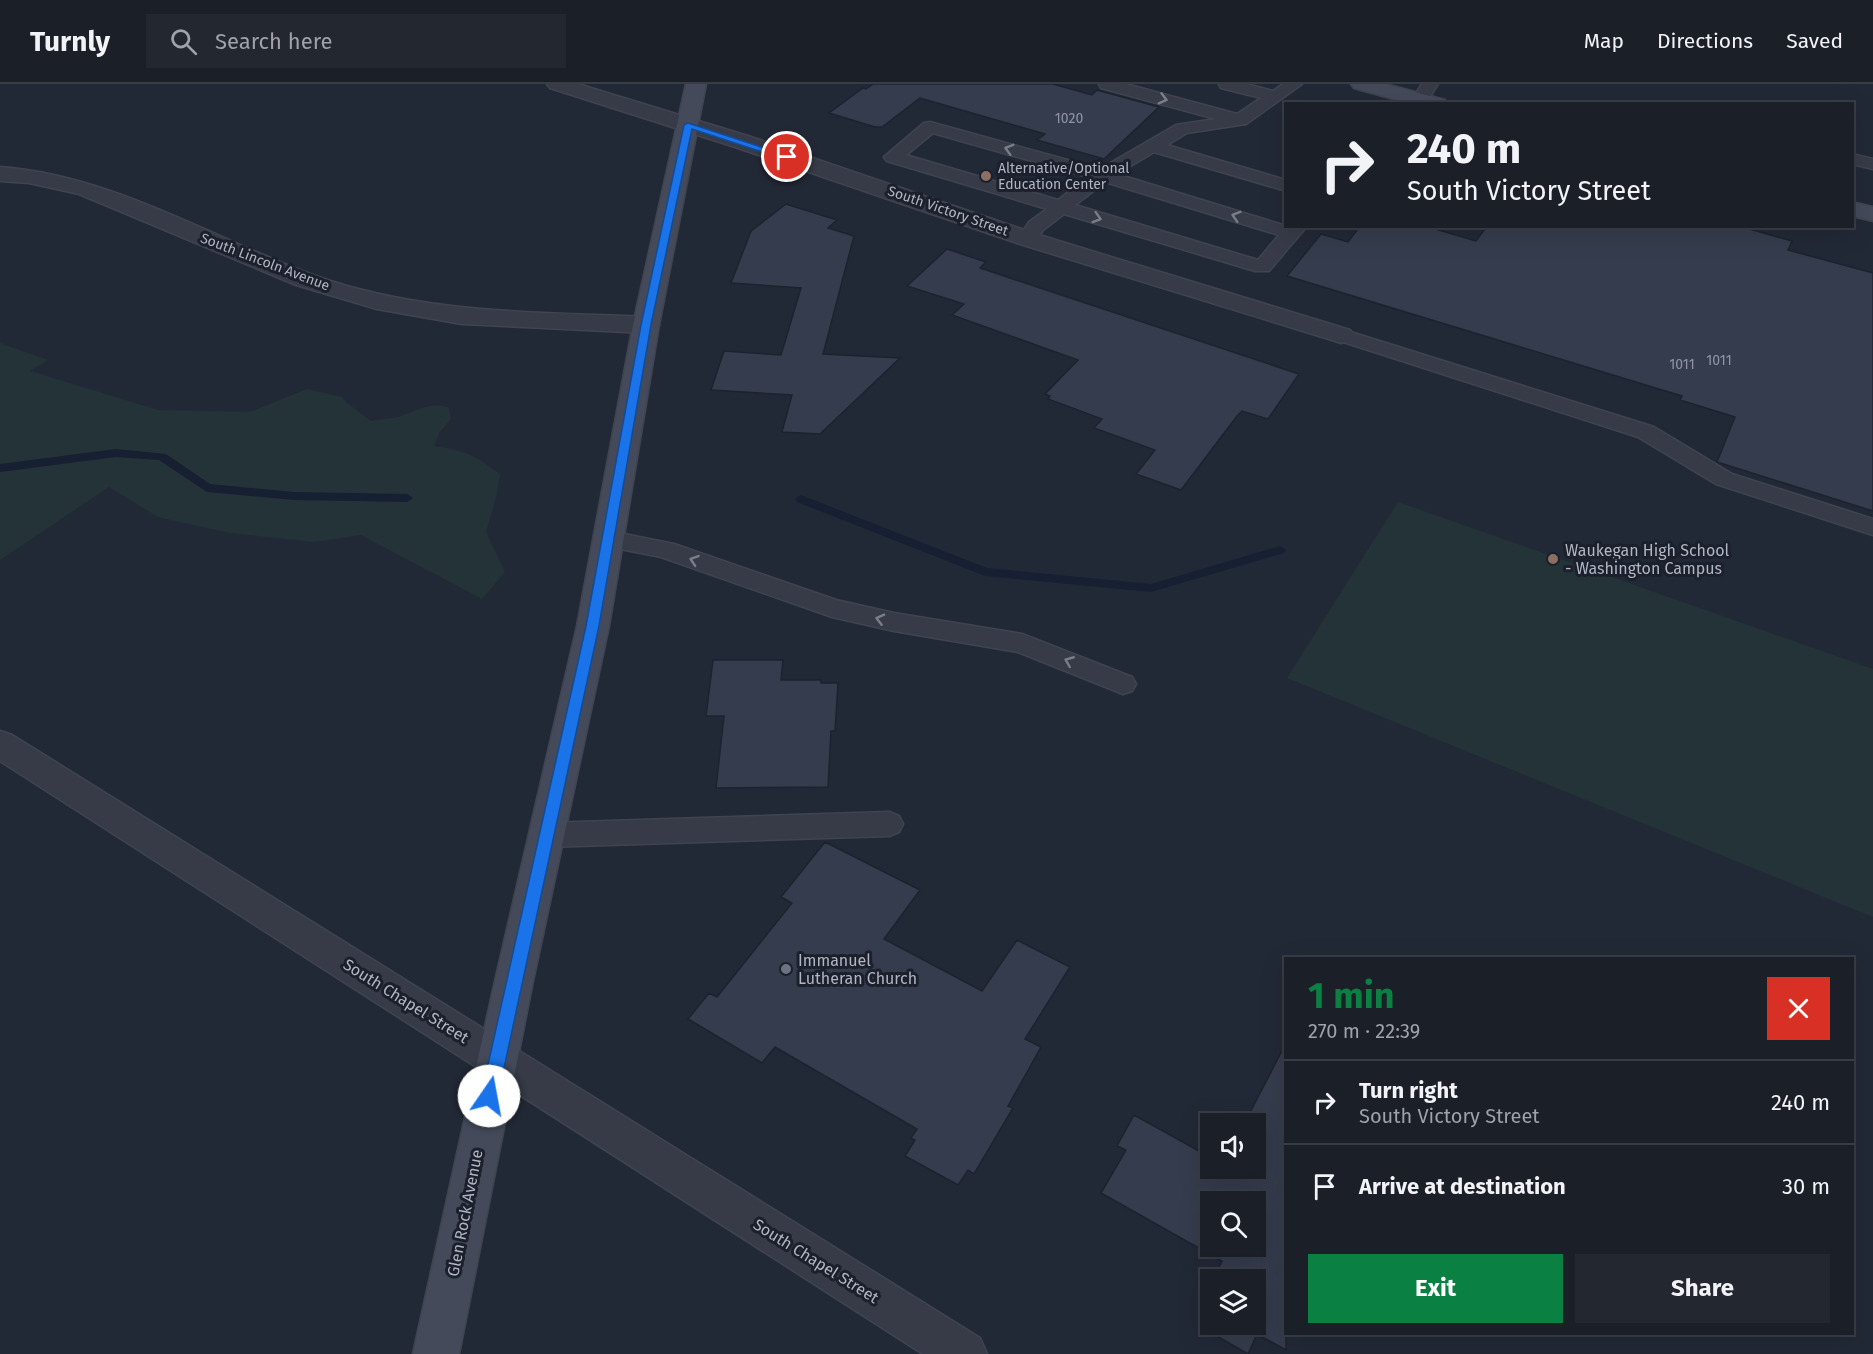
<!DOCTYPE html>
<meta charset="utf-8">
<style>
body{margin:0;font-family:"Fira Sans",sans-serif;background:#232730;color:#f1f3f6;height:100vh;display:flex;flex-direction:column;font-size:22px;white-space:nowrap}
*{box-sizing:border-box;margin:0}
p{font-size:20px;color:#9fa2a8}
.icon{flex:none;width:33px;height:33px;fill:none;stroke:currentColor;stroke-width:2;stroke-linecap:round;stroke-linejoin:round}
.map{position:relative;flex:1;overflow:hidden}
.side{position:absolute;left:1284px;top:873px;width:570px;height:378px;display:flex;flex-direction:column;background:#1a1f28;border-radius:0px;box-shadow:0 6px 24px #0002,0 0 0 2px #383d45}
.side>*{flex:none}
.top-card{position:absolute;left:1284px;top:18px;width:570px;height:126px;border-radius:0px;box-shadow:0 6px 24px #0002,0 0 0 2px #383d45;background:#1a1f28;color:#f1f3f6;overflow:hidden}
.fabs{position:absolute;left:1200px;top:1029px;display:grid;gap:12px}
.fabs a{display:grid;place-items:center;width:66px;height:66px;border-radius:0px;background:#1a1f28;box-shadow:0 6px 24px #0002,0 0 0 2px #383d45;font-size:30px}
.pin{position:absolute;display:grid;place-items:center;width:51px;height:51px;color:#fff;margin:-26px;border:3px solid #fff;border-radius:50%;box-shadow:0 2px 6px #0007}
.me{position:absolute;width:66px;margin:-33px;rotate:12deg;stroke-linejoin:round;filter:drop-shadow(0 0 4px #0008)}
.turn{display:flex;align-items:center;gap:21px;height:126px;padding:0 24px;font-size:27px}
.turn .icon{width:78px;height:78px;stroke-width:2.5}
.turn b{display:block;font-size:42px;line-height:51px}
.round{display:grid;place-items:center;flex:none;width:63px;height:63px;border-radius:0px;background:#232730}
.head{display:flex;align-items:center;justify-content:space-between;height:102px;padding:0 24px}
h1{font-size:36px;font-weight:700;line-height:45px;color:#0b8043}
.primary-button{display:flex;gap:12px;margin-top:auto;padding:12px 24px}
.primary-button a{flex:1;height:69px;border-radius:0px;background:#0b8043;color:#fff;font-size:24px;font-weight:700;line-height:69px;text-align:center}
.primary-button a+a{background:#232730;color:#f1f3f6}
ul{padding:0;list-style:none}
li{display:flex;align-items:center;gap:18px;height:84px;padding:0 24px;border-top:2px solid #383d45}
li div{flex:1}
li b{display:block;font-size:22px}
li em{font-style:normal}
header{display:flex;align-items:center;gap:36px;box-sizing:border-box;height:84px;padding:0 30px;background:#1a1f28;border-bottom:2px solid #383d45}
header strong{font-size:28px}
nav{display:flex;gap:33px;margin-inline-start:auto;font-size:21px}
.search{width:420px;height:54px;background:#232730;display:flex;align-items:center;gap:15px;box-sizing:border-box;padding:0 21px;border-radius:0px;color:#9fa2a8;font-size:22px}
.map>svg:first-child{display:block}
.green{fill:#243337}
.lines{fill:none;stroke-linecap:round;stroke-linejoin:round}
.stream{fill:#171f33;fill-rule:evenodd}
.building{fill:#353c4d;stroke:#1d222e;stroke-width:1.5;fill-rule:evenodd}
.lane-casing{stroke:#3f4450;stroke-width:3}
.street-casing{stroke:#3f4450;stroke-width:3}
.secondary-casing{stroke:#3f4450;stroke-width:3}
.lane{fill:#363b47;fill-rule:evenodd}
.street{fill:#363b47;fill-rule:evenodd}
.secondary{fill:#444a5a;fill-rule:evenodd}
.oneway{stroke:#797e8b}
.route{fill:#1a73e8;stroke:#114b97;stroke-width:1.5}
.education-dot{fill:#8d6e63;stroke:#1b202c;stroke-width:2}
.worship-dot{fill:#6b7280;stroke:#1b202c;stroke-width:2}
.labels{text-anchor:middle;dominant-baseline:central;stroke-width:6;stroke-linejoin:round;paint-order:stroke}
.number-label{font-size:14px;fill:#8f95a4}
.far-poi-label{font-size:14px;fill:#b0b5c3;stroke:#1b202c;text-anchor:start}
.far-street-label{font-size:14px;fill:#b0b5c3;stroke:#1b202c}
.poi-label{font-size:16px;fill:#b0b5c3;stroke:#1b202c;text-anchor:start}
.street-label{font-size:16px;fill:#b0b5c3;stroke:#1b202c}
</style>
<header>
<strong>Turnly</strong>
<div class="search"><svg class="icon" aria-label="search" viewBox="0 0 24 24"><circle cx="10" cy="10" r="6"/><path d="M15 15l6 6"/></svg>Search here</div>
<nav><a>Map</a><a>Directions</a><a>Saved</a></nav>
</header>
<div class="map">
<svg width="1873" height="1270" viewBox="0 0 1873 1270">
<rect width="100%" height="100%" fill="#222936"/>
<!-- green -->
<path class="green" d="M0,259L48,276L30,287L158,326L250,328L307,305L342,313L347,319L371,337C380,335 390,335 399,333C416,327 431,317 449,324L451,335L439,349L434,362C467,367 474,371 500,390L497,410L486,448L505,488L482,515L361,451L314,458L230,449L158,433L109,403L0,476Z
M1398,418L1873,585V833L1287,594Z"/>
<g class="lines">
<!-- stream -->
<path class="stream" d="M116,365L166,370L210,400L294,408L407,410L413,414L407,418L294,416L207,408L159,376L116,373L0,388V380Z
M801,411L987,484L1151,500L1280,462L1286,466L1284,469L1151,508L985,492L797,418L795,415Z"/>
</g>
<!-- building -->
<path class="building" d="M873,0H1053L1092,11L1097,6L1159,23L1104,75L1037,56L1045,50L920,14L882,43H875L829,29L863,4L866,5Z
M786,120L837,136L828,144L854,152L823,270L900,274L820,350L782,348L792,311L711,306L724,267L781,271L801,204L731,199L751,147Z
M1360,142H1425L1476,157L1487,142H1739L1792,157L1788,166L1873,189V427L1717,378L1735,333L1680,316L1682,312L1287,192L1321,150L1348,158Z
M947,165L986,178L980,184L1299,290L1268,335L1242,327L1237,332L1181,406L1136,390L1155,366L1094,344L1102,335L1048,315L1050,312L1045,310L1078,276L952,231L964,220L907,202Z
M713,576H783L781,596H821V599H838L835,647H831L828,703L716,704L724,632H706Z
M825,758L920,806L884,855L982,907L1017,856L1070,883L1025,955L1041,963L1008,1022L1013,1024L974,1090L968,1086L958,1101L905,1072L915,1056L911,1054L917,1045L775,963L762,979L688,935L709,909L717,913L792,819L781,813Z
M1286,959V1266L1257,1250L1248,1270L1201,1243L1210,1223V1240H1256V1196H1218L1222,1186L1219,1183L1222,1177L1101,1109L1126,1066L1117,1062L1134,1031L1210,1073V1084H1256V1040H1244ZM1210,1118H1256V1162H1210Z"/>
<g class="lines">
<!-- lane casing -->
<g class="lane-casing">
<path id="lane" d="M1099,0H1126L1237,30L1261,14L1221,4L1219,0H1247L1273,7L1283,0H1302L1246,40L1187,49L1167,61L1286,96V107L1154,68L1117,90L1286,142H1307L1269,187H1255L1064,130L1043,146L1035,159H1021L1018,155L1029,138L1047,125L887,77L884,73L924,39L930,38L1100,85L1176,41L1216,35L1101,4ZM933,49L1088,93L1058,116L906,71ZM1105,98L1279,151L1258,176L1075,121Z
M1422,0H1438L1426,19H1414L1412,15Z
M1852,70L1873,75V85L1852,80Z
M1341,245L1654,343L1732,390L1873,435V451L1716,400L1638,353L1334,255L1331,251L1334,247Z
M609,447L674,460L836,516L894,529L1022,550L1132,593L1136,600L1132,607L1123,610L1018,568L894,547L832,533L661,473L600,461L597,455L600,449Z
M889,728L899,732L903,740L899,748L889,752L546,763L536,759L532,751L536,743L546,739Z"/>
</g>
<!-- street casing -->
<g class="street-casing">
<path id="street" d="M547,0H578L751,53L1036,150L1350,246L1354,251L1350,256L1341,259L1332,256L1020,160L735,63L550,4Z
M0,83C111,91 210,153 313,191C420,230 534,228 646,233L655,236L659,241L655,246L646,249L462,240L377,225L296,201L79,110L29,99L0,97Z
M0,647L12,651L980,1254L987,1270H923L0,677Z"/>
</g>
<!-- secondary casing -->
<g class="secondary-casing">
<path id="secondary" d="M686,0H706L659,241L609,542L533,897L459,1270H413L495,897L577,542L633,241Z
M1351,0H1385L1445,16L1448,20H1412L1354,4Z
M1852,118L1873,123V137L1852,132Z"/>
</g>
<!-- lane -->
<use href="#lane" class="lane"/>
<!-- street -->
<use href="#street" class="street"/>
<!-- secondary -->
<use href="#secondary" class="secondary"/>
</g>
<!-- one-way arrows -->
<defs><path id="oneway-chevron" d="M-2-3.5L2.5 0L-2 3.5" fill="none" stroke-width="1.6" stroke-linecap="round" stroke-linejoin="round" transform="scale(1.5)"/></defs>
<g class="oneway">
<use href="#oneway-chevron" transform="translate(1163 15) rotate(15)"/>
<use href="#oneway-chevron" transform="translate(1009 65) rotate(-164)"/>
<use href="#oneway-chevron" transform="translate(1236 132) rotate(-163)"/>
<use href="#oneway-chevron" transform="translate(1097 134) rotate(17)"/>
<use href="#oneway-chevron" transform="translate(694 476) rotate(-161)"/>
<use href="#oneway-chevron" transform="translate(880 535) rotate(-166)"/>
<use href="#oneway-chevron" transform="translate(1069 577) rotate(-158)"/>
</g>
<!-- route -->
<path class="route" d="M688,39L792,73L784,75L692,45L651,241L599,542L498,1012L495,1018L489,1020L484,1018L481,1012L586,542L641,241L684,41Z"/>
<!-- markers -->
<g class="education-dot">
<circle cx="986" cy="92" r="6"/>
<circle cx="1553" cy="475" r="6"/>
</g>
<circle class="worship-dot" cx="786" cy="885" r="6"/>
<g class="labels">
<!-- number labels -->
<g class="number-label">
<text x="1069" y="34">1020</text>
<text x="1719" y="276">1011</text>
<text x="1682" y="280">1011</text>
</g>
<!-- far-poi labels -->
<g class="far-poi-label">
<text x="998" y="84">Alternative/Optional<tspan x="998" dy="16">Education Center</tspan></text>
</g>
<!-- far-street labels -->
<g class="far-street-label">
<text transform="translate(948 127) rotate(19)">South Victory Street</text>
<text transform="translate(265 178) rotate(21)">South Lincoln Avenue</text>
</g>
<!-- poi labels -->
<g class="poi-label">
<text x="1565" y="466">Waukegan High School<tspan x="1565" dy="18">- Washington Campus</tspan></text>
<text x="798" y="876">Immanuel<tspan x="798" dy="18">Lutheran Church</tspan></text>
</g>
<!-- street labels -->
<g class="street-label">
<text transform="translate(406 917) rotate(32)">South Chapel Street</text>
<text transform="translate(465 1129) rotate(-79)">Glen Rock Avenue</text>
<text transform="translate(816 1177) rotate(32)">South Chapel Street</text>
</g>
</g>
</svg>
<div class="fabs">
<a><svg class="icon" aria-label="sound" viewBox="0 0 24 24"><path d="M4 9h4l5-4v14l-5-4H4zM17 9q2 3 0 6"/></svg></a>
<a><svg class="icon" aria-label="search" viewBox="0 0 24 24"><circle cx="10" cy="10" r="6"/><path d="M15 15l6 6"/></svg></a>
<a><svg class="icon" aria-label="layers" viewBox="0 0 24 24"><path d="M12 4l9 5-9 5-9-5zM3 14l9 5 9-5"/></svg></a>
</div>
<div class="pin" style="left:787px;top:73px;background:#d93025"><svg class="icon" aria-label="arrive" viewBox="0 0 24 24"><path d="M6 21V4h12l-3 4 3 4H6"/></svg></div>
<svg class="me" style="left:489px;top:1012px" viewBox="-20 -20 40 40"><circle r="19" fill="#fff"/><path d="M0-13L10 11 0 6-10 11z" fill="#1a73e8"/></svg>
<div class="top-card">
<div class="turn"><svg class="icon" aria-label="right" viewBox="0 0 24 24"><path d="M7 20v-9h11M14 6l5 5-5 5"/></svg><div><b>240 m</b>South Victory Street</div></div>
</div>
<section class="side">
<div class="head"><div><h1>1 min</h1><p>270 m · 22:39</p></div><a class="round" style="background:#d93025;color:#fff"><svg class="icon" aria-label="close" viewBox="0 0 24 24"><path d="M6 6l12 12M18 6L6 18"/></svg></a></div>
<ul>
<li><svg class="icon" aria-label="right" viewBox="0 0 24 24"><path d="M7 20v-9h11M14 6l5 5-5 5"/></svg><div><b>Turn right</b><p>South Victory Street</p></div><em>240 m</em></li>
<li><svg class="icon" aria-label="arrive" viewBox="0 0 24 24"><path d="M6 21V4h12l-3 4 3 4H6"/></svg><div><b>Arrive at destination</b></div><em>30 m</em></li>
</ul>
<div class="primary-button"><a>Exit</a><a>Share</a></div>
</section>
</div>
